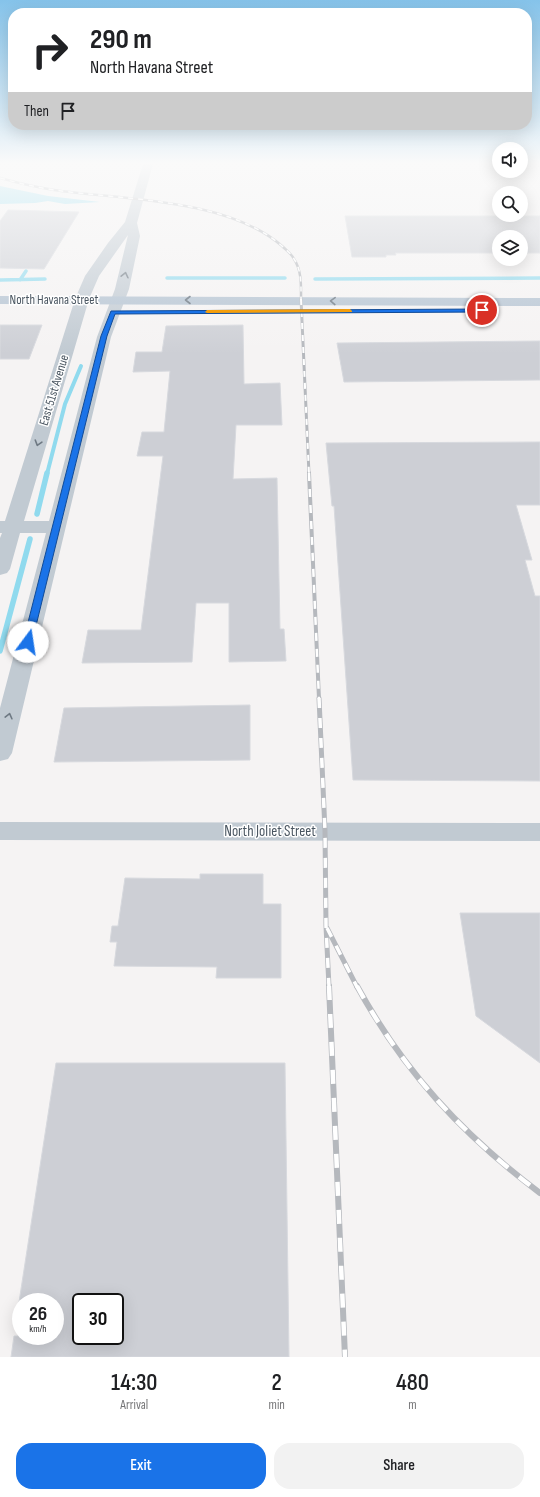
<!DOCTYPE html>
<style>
body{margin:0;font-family:"Sofia Sans Condensed",sans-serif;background:#f2f2f2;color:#202124;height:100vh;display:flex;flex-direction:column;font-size:15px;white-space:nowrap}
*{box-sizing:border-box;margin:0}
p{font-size:13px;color:#757577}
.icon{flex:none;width:22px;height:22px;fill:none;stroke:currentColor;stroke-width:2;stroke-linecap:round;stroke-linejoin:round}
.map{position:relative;height:1357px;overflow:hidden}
.details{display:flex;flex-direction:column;background:#fff;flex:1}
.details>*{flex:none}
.hud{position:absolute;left:8px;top:8px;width:524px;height:122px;border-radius:16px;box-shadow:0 4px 16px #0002;background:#fff;color:#202124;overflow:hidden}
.buttons{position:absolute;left:492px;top:142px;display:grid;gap:8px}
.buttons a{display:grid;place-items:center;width:36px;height:36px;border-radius:50%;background:#fff;box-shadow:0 4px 16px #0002;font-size:20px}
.speed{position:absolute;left:12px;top:1293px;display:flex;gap:8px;font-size:20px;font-weight:700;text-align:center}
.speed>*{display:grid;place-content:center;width:52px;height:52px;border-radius:50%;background:#fff;box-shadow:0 4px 16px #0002;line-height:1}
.speed small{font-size:10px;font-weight:400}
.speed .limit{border:2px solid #111;border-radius:6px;background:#fff;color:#111}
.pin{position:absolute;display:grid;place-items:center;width:34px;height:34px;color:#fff;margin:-17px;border:2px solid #fff;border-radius:50%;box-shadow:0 1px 4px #0007}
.me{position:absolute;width:44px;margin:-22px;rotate:14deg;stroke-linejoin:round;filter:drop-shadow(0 0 3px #0008)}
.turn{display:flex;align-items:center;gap:14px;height:84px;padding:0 16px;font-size:18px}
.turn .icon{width:52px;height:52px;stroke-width:2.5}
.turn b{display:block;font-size:28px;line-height:34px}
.then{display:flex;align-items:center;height:38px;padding:0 16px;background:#0003;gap:8px;font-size:15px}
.eta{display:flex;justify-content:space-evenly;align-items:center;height:68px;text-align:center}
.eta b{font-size:24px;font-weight:600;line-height:28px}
.action{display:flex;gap:8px;margin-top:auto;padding:8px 16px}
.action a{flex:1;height:46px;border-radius:16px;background:#1a73e8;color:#fff;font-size:16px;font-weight:600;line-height:46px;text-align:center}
.action a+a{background:#f2f2f2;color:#202124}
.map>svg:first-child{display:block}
.water{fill:#90daee}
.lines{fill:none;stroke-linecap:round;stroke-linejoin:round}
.stream-far2{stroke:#90daee;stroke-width:3.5}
.stream-far1{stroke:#90daee;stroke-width:4}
.stream{stroke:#90daee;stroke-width:5.5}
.building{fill:#cdcfd5;stroke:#d7d9de;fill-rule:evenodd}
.minor{fill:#c1cad2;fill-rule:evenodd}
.major{fill:#b3c2d1;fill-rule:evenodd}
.rail-far4-casing{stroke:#b5b8bd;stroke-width:2.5}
.rail-far3-casing{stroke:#b5b8bd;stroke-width:3}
.rail-far2-casing{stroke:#b5b8bd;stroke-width:4}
.rail-far1-casing{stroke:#b5b8bd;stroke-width:5}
.rail-casing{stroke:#b5b8bd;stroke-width:6}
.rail-far4{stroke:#fff;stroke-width:1.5;stroke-dasharray:5;stroke-linecap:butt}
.rail-far3{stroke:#fff;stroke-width:2;stroke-dasharray:6;stroke-linecap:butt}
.rail-far2{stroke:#fff;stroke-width:2.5;stroke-dasharray:8;stroke-linecap:butt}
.rail-far1{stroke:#fff;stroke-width:3.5;stroke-dasharray:10;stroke-linecap:butt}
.rail{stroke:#fff;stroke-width:4.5;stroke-dasharray:14;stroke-linecap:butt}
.oneway{stroke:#6e7983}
.oneway2{stroke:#64717d}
.route{fill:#1a73e8;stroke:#114b97}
.slow{fill:#f59e0b}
.labels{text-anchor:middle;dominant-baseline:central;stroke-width:3;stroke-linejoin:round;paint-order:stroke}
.far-street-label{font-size:13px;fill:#4a5661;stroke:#fff}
.street-label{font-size:15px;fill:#4a5661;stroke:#fff}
</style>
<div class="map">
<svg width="540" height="1357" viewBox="0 0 540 1357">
<rect width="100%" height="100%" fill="#f5f3f3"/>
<!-- water -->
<path class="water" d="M0,186L48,196L100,202L65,204L48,201L35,203L0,204Z"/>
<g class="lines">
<!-- stream-far2 -->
<path class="stream-far2" d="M167,278H285
M315,279L540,278
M0,280L45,279
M20,280L26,271"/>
<!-- stream-far1 -->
<path class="stream-far1" d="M47,474L65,404L81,366"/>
<!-- stream -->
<path class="stream" d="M37,514L47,473
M0,651L30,539"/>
</g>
<!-- building -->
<path class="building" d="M8,210L79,212L44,269L0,268V221Z
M345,216H540V253H521V237H499V253H395L396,255H386V257H352Z
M0,325H42L29,359H0Z
M243,325L244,384L280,383L282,425H236L233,479L277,478L280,629H284L286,661L229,662V603H196L192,662L82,663L88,630H141L163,456H137L142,432H164L170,371L133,372L136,352H162L166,326Z
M540,341V380L344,382L337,343Z
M540,442V505H516L532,560H525L535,596H540V781L353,780L334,506H332L326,443Z
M250,705V760L54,762L64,708Z
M200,874H263V904H281V978H216L217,967L114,966L117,942H110L112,926H118L125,878L200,879Z
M460,913H540V1063L476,1016Z
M56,1063H285L289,1357H11L14,1336H55V1302H19ZM81,1302H115V1336H81Z"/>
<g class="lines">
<!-- minor -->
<path class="minor" d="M143,164H153L137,223L140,236L129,289L111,337L12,753L8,759L0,761V708L46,533H20L10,569L7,573L0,575V538L2,533H0V521H5L75,299L85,276L108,243L125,222ZM128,235L115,289L97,337L49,521H24L89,299L99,276Z
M0,822L540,823V841L0,840Z"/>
<!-- major -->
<path class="major" d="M0,296L540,298V306L0,304Z"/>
<!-- rail-far4 casing -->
<g class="rail-far4-casing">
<path id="rail-far4" d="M0,178C18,183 35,187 54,190C123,200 227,198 282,246C286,250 291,253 294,259C302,271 301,286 301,300"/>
</g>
<!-- rail-far3 casing -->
<g class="rail-far3-casing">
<path id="rail-far3" d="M301,299L309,474"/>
</g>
<!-- rail-far2 casing -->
<g class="rail-far2-casing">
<path id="rail-far2" d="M309,473L319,699"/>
</g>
<!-- rail-far1 casing -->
<g class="rail-far1-casing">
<path id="rail-far1" d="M319,698L325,831L326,926L329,987
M327,928L357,987"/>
</g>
<!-- rail casing -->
<g class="rail-casing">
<path id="rail" d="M329,986L345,1357
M357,986C404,1072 462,1134 540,1193"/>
</g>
<!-- rail-far4 -->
<use href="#rail-far4" class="rail-far4"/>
<!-- rail-far3 -->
<use href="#rail-far3" class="rail-far3"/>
<!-- rail-far2 -->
<use href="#rail-far2" class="rail-far2"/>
<!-- rail-far1 -->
<use href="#rail-far1" class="rail-far1"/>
<!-- rail -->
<use href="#rail" class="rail"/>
</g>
<!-- one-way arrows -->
<defs><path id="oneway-chevron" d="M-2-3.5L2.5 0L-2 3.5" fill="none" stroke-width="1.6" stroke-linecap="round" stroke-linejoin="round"/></defs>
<g class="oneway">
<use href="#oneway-chevron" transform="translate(125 275) rotate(-77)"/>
<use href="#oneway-chevron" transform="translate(38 443) rotate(107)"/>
<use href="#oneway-chevron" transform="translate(9 716) rotate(-76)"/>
</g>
<g class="oneway2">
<use href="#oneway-chevron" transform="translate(188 300) rotate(-180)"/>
<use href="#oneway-chevron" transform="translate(333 301) rotate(-178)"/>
</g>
<!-- sky -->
<linearGradient id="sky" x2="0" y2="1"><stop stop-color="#85c3ea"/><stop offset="0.46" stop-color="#fafafa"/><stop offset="1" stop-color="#fafafa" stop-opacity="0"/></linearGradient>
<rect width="540" height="354" fill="url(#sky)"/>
<!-- route -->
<path class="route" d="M482,309L485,310L484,312L115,314L107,336L32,642L31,644H25L23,642L101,336L111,311Z"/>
<!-- slow -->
<path class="slow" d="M350,309L352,311V312L207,313L205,312L207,310Z"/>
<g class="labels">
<!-- far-street labels -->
<g class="far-street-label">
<text x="54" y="300">North Havana Street</text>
<text transform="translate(54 390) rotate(-73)">East 51st Avenue</text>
</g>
<!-- street labels -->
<g class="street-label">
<text x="270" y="831">North Joliet Street</text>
</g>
</g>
</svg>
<div class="buttons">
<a><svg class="icon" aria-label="sound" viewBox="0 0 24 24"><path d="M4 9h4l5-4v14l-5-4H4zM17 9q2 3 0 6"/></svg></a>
<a><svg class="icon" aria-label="search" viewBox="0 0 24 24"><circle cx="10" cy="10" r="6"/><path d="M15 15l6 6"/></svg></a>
<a><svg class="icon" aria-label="layers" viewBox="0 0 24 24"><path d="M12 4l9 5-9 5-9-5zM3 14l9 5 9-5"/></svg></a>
</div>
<div class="speed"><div>26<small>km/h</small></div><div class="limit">30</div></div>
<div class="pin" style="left:482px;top:310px;background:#d93025"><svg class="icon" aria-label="arrive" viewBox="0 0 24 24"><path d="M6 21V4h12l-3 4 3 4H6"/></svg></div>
<svg class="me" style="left:28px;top:642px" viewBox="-20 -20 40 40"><circle r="19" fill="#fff"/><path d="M0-13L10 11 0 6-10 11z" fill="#1a73e8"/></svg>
<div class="hud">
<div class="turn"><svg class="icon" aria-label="right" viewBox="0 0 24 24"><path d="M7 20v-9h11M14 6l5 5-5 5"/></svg><div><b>290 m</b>North Havana Street</div></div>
<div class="then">Then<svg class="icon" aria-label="arrive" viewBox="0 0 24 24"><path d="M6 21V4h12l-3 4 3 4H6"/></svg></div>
</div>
</div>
<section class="details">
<div class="eta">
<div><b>14:30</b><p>Arrival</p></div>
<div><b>2</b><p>min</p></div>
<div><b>480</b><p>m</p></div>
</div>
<div class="action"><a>Exit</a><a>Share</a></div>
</section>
